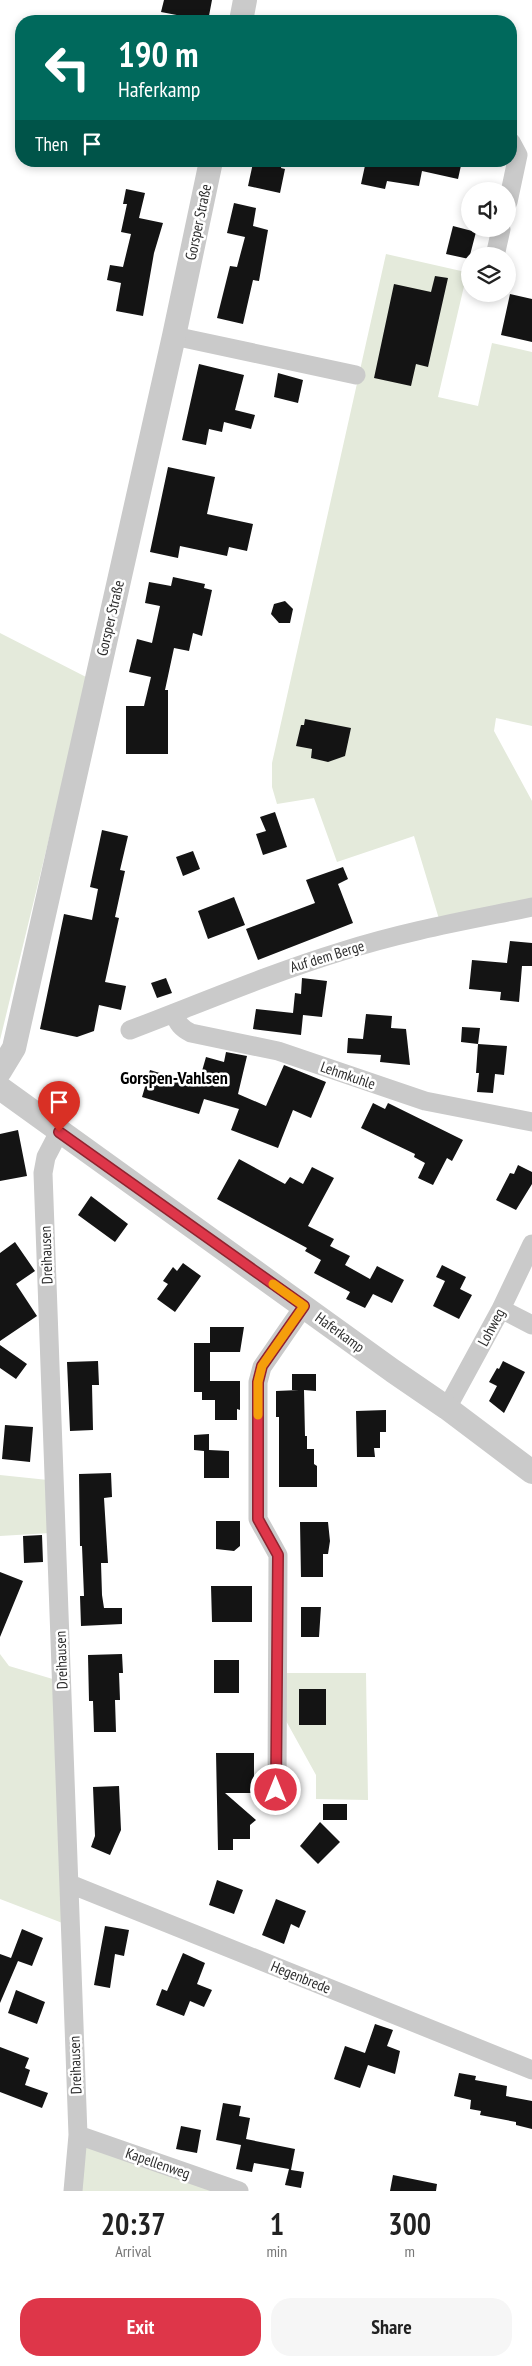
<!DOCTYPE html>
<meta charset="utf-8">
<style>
body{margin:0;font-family:"PT Sans Narrow",sans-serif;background:#f6f6f6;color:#222;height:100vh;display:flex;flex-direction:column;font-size:19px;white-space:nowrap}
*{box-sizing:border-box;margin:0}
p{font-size:16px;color:#767676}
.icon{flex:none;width:28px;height:28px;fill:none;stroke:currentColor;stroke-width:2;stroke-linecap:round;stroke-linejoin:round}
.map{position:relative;height:2191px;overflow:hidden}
.sheet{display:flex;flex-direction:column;background:#fff;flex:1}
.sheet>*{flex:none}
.hud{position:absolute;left:15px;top:15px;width:502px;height:152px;border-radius:20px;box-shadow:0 2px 8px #0003;background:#00695c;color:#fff;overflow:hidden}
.fabs{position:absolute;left:461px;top:182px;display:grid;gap:10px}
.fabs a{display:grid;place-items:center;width:55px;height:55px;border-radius:50%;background:#fff;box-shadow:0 2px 8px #0003;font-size:25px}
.pin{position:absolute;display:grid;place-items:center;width:42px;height:42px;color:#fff;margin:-51px -21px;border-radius:50% 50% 50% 0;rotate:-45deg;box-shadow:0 0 5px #0007}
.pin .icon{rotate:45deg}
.me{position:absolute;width:55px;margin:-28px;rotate:0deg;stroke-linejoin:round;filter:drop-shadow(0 0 4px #0008)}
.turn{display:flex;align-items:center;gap:18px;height:105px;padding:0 20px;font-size:22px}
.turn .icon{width:65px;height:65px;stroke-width:2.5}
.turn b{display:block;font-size:35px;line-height:42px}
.then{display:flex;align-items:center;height:48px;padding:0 20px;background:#0003;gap:10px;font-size:19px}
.eta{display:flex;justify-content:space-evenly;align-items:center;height:85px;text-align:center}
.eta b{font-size:30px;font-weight:700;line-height:35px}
.action{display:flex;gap:10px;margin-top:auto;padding:10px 20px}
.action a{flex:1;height:58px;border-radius:20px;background:#de3649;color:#fff;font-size:20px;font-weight:700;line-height:58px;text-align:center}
.action a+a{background:#f6f6f6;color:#222}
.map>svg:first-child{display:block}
.green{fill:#e4eadb}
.building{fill:#141414}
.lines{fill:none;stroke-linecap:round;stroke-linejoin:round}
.minor{stroke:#cacaca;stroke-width:19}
.tertiary{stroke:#cacaca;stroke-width:24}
.route-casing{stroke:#90232f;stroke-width:12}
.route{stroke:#de3649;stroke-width:9}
.slow{stroke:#f59e0b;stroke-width:9}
.labels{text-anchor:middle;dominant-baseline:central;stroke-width:5;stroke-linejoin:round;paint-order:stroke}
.street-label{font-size:15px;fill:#2d2d2d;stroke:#fff}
.quarter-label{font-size:18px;font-weight:bold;fill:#000;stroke:#fff}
</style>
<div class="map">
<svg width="532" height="2191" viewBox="0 0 532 2191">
<rect width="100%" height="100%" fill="#fff"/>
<!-- green -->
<path class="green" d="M386,254L470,273V283L465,282L438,397L478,406L492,343L532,352V726L496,718L494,731L532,801V899L439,919L414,836L337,862L314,798L277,804L272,787V763Z
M0,633L88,678L0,1040Z
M0,1475L48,1480L50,1533L0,1536Z
M0,1654L9,1666L56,1680L65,1924L0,1899Z
M285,1673H366L368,1800L316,1799V1775L285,1719Z
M82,2143L223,2191H78Z"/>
<!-- building -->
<path class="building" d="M164,0H212L208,21L161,12Z
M261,161H282L281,168L285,169L280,193L248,186L253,163L260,164Z
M366,161H462L458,179L422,171L419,186L387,181L385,189L361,184Z
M126,189L145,193L139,218L163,223L154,253L143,316L116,311L121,283L107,280L110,265L123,267L131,234L121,232L127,204H123Z
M234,203L256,208L253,226L268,230L259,281L253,280L243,324L217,318L230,266L237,267L245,237L227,233Z
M453,226L476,232L469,259L446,254Z
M435,276L448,278L428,367L416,364L411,386L374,378L394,284L431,292Z
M510,294L532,299V342L501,335Z
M199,364L244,375L235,410L255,415L251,429L224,422L222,432L209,429L206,445L182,440Z
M278,373L303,380L298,403L274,397Z
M168,467L215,477L207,514L253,524L247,551L229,547L227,556L180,546L178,558L150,552Z
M173,577L205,584L204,588L212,590L202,636L193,633L189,651L174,648L165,690H168V754H126V706H144L151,677L129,672L137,639L152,643L160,606L145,603L149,582L171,586Z
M285,601L293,609L290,623H279L271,614L274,604Z
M305,719L351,728L345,756L328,762L311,758L312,749L296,746L301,725H304Z
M275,812L287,847L263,855L256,834L266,831L260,817Z
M102,830L128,836L120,870L125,871L115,917L119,918L105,982L126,986L121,1010L99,1005L94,1031L77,1037L40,1029L64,914L92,920L98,889L90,887Z
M193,851L200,869L183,876L176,857Z
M343,867L348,879L338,884L353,923L258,960L246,929L315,903L306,880Z
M234,897L245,925L208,939L198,911Z
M510,941L532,943V966H522L519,1002L500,1000L501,992L469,989L472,960L507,963Z
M166,978L172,993L157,998L151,983Z
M302,978L327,981L322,1017L303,1015L301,1035L253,1029L256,1009L293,1013L295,993L301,994Z
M366,1014L392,1016L391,1028L406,1029L410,1065L380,1062L381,1055L347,1053L348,1038L363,1039Z
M462,1027L480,1028L478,1044L507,1046L504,1075L495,1074L493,1093L477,1092L479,1073H476L478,1044L461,1042Z
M226,1052L247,1056L238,1094L266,1106L284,1065L326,1082L311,1118L293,1110L278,1148L231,1130L239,1109L204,1099L199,1114L142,1097L150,1070L198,1085L206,1057L224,1062Z
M373,1103L385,1109L388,1103L463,1140L452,1161L447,1158L433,1185L418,1178L425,1163L414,1157L415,1154L361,1128Z
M18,1130L27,1176L0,1181V1134Z
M239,1159L285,1184L290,1177L303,1184L312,1167L334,1178L308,1226L334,1239L330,1246L350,1256L345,1265L370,1279L377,1266L404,1280L392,1303L373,1294L365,1308L346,1299L350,1292L314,1273L321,1260L305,1251L307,1248L217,1199Z
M518,1165L532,1172V1184L516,1210L496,1200L510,1173L514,1174Z
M91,1196L128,1224L115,1242L78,1215Z
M15,1242L35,1271L16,1284L37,1316L0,1341V1253Z
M183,1263L201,1276L175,1312L157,1299L168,1284L163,1281L173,1267L177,1271Z
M442,1265L466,1277L460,1289L472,1295L459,1319L433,1306L445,1281L436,1277Z
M210,1327H244L240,1352H210Z
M194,1343H210V1381H240V1410L237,1409V1420H215V1400H202V1392H194Z
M0,1345L27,1364L16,1379L0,1368Z
M98,1361L99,1385H92L93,1430L70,1431L67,1362Z
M503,1361L525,1372L504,1413L489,1401L497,1386L489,1382L497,1368L499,1369Z
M292,1374H316V1391L304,1390L305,1436H307V1449H314V1464L317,1466V1487H279V1417H276V1391L299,1390H292Z
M386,1410V1432H380V1448H374L375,1457H357L356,1411Z
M5,1425L33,1427L30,1462L2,1459Z
M209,1434V1450L229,1451V1478H204V1451L194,1450V1435Z
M111,1473L112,1497L104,1498L108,1563H101L102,1595L104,1608H122V1624L81,1626L80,1596H84L82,1546H80L79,1474Z
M216,1521H240V1546L234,1551L216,1549Z
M300,1522H328L330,1541L328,1554H323V1577H301Z
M42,1535L43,1562L24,1563L23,1536Z
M0,1572L23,1581L0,1637Z
M211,1586H252V1622H212Z
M301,1607H321L319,1637H301Z
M122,1654L123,1673H119L120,1700H115L116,1732H94L93,1701H89L88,1655Z
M214,1660H239V1693H214Z
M299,1689H326V1725H299Z
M216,1753H254V1793H225L256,1820L250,1825V1839H233V1850H218Z
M119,1786L121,1830L110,1855L91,1847L95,1836L93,1787Z
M323,1804H347V1820H323Z
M320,1822L340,1842L318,1864L300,1846Z
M217,1880L243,1890L234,1914L209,1905Z
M276,1899L306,1911L299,1928L291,1924L284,1944L262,1935Z
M105,1926L129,1930L124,1956L115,1954L110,1988L94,1985Z
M22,1929L43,1938L32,1966L18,1961L0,2003V1954L11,1958Z
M183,1953L205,1963L197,1984L212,1990L204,2007L190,2001L184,2016L156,2005L162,1989L167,1991Z
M16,1990L45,2002L37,2024L8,2013Z
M375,2024L393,2030L387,2046L400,2051L395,2074L368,2065L360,2088L334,2079L345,2046L365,2053Z
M0,2047L29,2058L25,2068L30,2070L25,2085L48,2093L42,2108L0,2092Z
M459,2073L476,2076L475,2080L507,2086L506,2096L532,2101V2129L516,2125V2122L480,2115L481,2111L470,2109L471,2100L454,2096Z
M223,2103L241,2106L239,2116L250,2118L246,2139L295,2149L291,2170L304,2172L301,2188L285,2185L289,2169L254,2163L252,2172L236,2169L241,2145L216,2140Z
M181,2126L201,2130L197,2153L176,2149Z
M393,2175L437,2184L436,2191H390Z"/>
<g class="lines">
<!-- minor -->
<path class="minor" d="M508,202L518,155L511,142
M495,256L501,229
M174,336L356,375
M174,1013C178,1024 181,1028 191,1033L278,1051L425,1101L532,1122
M130,1030C201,1003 271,973 343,951C405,931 469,920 532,907
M59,1132L46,1157L43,1173L78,2135L73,2191
M501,1309L532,1325
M447,1408L501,1309L532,1244
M277,1790L278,1555L258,1519V1382L262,1367L304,1306
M70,1884L532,2070
M78,2135L239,2191"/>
<!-- tertiary -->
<path class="tertiary" d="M241,21L245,0
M0,1071L14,1048L174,336L211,161
M0,1088L393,1371L447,1408L532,1472"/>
</g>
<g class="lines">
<!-- route casing -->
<g class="route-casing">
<path id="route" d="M59,1132L304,1306L262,1366L258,1382V1519L278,1555L276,1790"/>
</g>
<!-- route -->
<use href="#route" class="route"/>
<!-- slow -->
<path class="slow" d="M258,1415V1382L262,1366L304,1306L273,1284"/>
</g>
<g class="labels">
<!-- street labels -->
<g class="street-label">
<text transform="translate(198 222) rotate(-78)">Gorsper Straße</text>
<text transform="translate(110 618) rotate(-77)">Gorsper Straße</text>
<text transform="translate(327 956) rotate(-17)">Auf dem Berge</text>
<text transform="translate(348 1075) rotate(19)">Lehmkuhle</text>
<text transform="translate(46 1255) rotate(-92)">Dreihausen</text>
<text transform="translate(491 1327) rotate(-62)">Lohweg</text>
<text transform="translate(340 1332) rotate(36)">Haferkamp</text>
<text transform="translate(61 1660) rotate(-92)">Dreihausen</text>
<text transform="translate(301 1977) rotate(22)">Hegenbrede</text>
<text transform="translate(75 2065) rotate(-92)">Dreihausen</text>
<text transform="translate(158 2163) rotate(19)">Kapellenweg</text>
</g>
<!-- quarter labels -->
<g class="quarter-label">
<text x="174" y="1077">Gorspen-Vahlsen</text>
</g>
</g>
</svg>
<div class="fabs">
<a><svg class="icon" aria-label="sound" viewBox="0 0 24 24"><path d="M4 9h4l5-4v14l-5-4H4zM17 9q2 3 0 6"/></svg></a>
<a><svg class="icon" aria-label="layers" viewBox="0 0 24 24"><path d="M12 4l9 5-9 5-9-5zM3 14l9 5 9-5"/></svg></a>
</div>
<div class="pin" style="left:59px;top:1132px;background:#d93025"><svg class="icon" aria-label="arrive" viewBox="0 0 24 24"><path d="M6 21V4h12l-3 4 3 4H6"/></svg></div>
<svg class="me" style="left:276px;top:1790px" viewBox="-20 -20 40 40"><circle r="17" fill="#de3649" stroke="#fff" stroke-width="3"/><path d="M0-11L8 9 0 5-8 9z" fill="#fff"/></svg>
<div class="hud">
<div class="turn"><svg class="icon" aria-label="left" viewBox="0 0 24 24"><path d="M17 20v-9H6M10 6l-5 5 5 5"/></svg><div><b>190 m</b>Haferkamp</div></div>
<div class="then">Then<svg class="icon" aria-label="arrive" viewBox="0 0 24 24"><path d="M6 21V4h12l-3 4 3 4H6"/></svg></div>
</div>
</div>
<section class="sheet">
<div class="eta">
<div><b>20:37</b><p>Arrival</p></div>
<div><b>1</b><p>min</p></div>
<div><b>300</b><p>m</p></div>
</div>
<div class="action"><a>Exit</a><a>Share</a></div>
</section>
